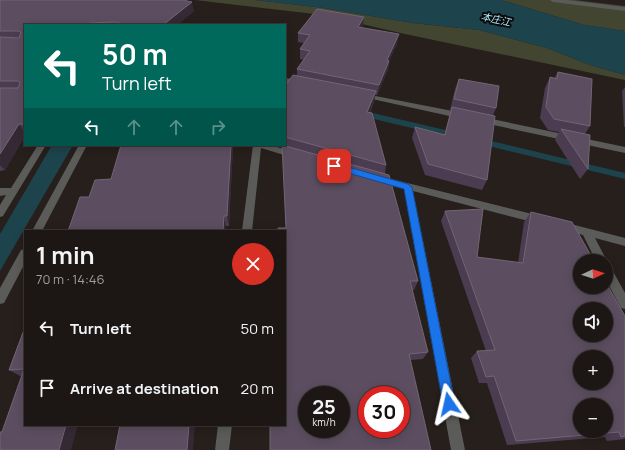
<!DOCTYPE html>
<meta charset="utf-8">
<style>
body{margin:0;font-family:Manrope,"Noto Sans JP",sans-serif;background:#292422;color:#f1f3f6;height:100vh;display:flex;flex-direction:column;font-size:15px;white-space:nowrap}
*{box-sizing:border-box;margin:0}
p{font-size:13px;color:#a09fa0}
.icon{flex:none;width:22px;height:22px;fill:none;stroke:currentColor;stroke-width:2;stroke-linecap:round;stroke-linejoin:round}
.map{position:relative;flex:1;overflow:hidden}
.panel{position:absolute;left:24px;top:230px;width:262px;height:196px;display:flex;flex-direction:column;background:#1c1715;border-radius:0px;box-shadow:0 2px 10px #0003,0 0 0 1px #3a3634}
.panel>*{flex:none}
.hud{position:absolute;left:24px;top:24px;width:262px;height:122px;border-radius:0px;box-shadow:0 2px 10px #0003,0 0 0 1px #3a3634;background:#00695c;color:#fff;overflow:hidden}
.needle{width:26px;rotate:87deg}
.tools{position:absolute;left:573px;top:254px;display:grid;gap:8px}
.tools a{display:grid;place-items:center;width:40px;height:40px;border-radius:50%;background:#1c1715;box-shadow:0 2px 10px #0003,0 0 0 1px #3a3634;font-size:20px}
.speed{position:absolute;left:298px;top:386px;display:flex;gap:8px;font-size:20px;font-weight:700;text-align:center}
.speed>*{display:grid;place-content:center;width:52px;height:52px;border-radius:50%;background:#1c1715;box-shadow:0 2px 10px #0003,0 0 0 1px #3a3634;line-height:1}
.speed small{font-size:10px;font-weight:400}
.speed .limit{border:6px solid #d22;background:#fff;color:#111}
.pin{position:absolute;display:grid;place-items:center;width:34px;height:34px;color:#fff;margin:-17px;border-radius:8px;box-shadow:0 2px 6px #0006}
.me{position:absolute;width:44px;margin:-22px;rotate:349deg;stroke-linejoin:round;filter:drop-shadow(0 0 3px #0008)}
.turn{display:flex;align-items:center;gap:14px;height:84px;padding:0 12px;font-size:18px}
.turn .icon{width:52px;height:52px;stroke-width:2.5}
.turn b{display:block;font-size:28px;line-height:34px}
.lanes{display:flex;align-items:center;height:38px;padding:0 12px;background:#0003;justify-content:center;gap:20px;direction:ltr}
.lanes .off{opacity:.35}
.round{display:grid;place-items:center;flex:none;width:42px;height:42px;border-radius:21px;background:#292422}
.overview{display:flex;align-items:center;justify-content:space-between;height:68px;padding:0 12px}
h1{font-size:24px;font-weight:700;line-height:30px}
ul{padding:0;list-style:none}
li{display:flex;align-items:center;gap:12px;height:60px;padding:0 12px}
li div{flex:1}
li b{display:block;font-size:15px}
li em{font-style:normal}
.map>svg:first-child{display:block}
.green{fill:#424631}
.water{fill:#1d434c}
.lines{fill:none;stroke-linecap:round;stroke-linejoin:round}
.stream{fill:#1d434c;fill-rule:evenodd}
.minor{fill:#5b5c59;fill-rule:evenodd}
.wall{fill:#4b3c51}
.shaded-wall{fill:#352935}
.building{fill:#5c4e60;stroke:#726574;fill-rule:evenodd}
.route{fill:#1a73e8;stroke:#114b97}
.labels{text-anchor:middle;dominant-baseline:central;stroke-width:4;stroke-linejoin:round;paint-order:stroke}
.far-water-label{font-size:10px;font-style:italic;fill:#a3ecff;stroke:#0c0908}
</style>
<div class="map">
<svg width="625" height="450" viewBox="0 0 625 450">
<rect width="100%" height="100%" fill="#261f1c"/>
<!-- green -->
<path class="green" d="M195,0H255L324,8L413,23L479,30L547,48L590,65L625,75V80L405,34L323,15Z
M501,0H575L625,6V31L584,25Z"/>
<!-- water -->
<path class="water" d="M255,0H501L584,25L625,31V75L590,65L547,48L479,30L413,23L324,8Z
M52,145H73L0,271V234Z"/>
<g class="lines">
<!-- stream -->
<path class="stream" d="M360,110L458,133L462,136L458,139L357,115L356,113Z
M479,138L625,173V179L476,143L475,141L476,139Z"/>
<!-- minor -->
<path class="minor" d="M550,0H567L625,7V11L553,2Z
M285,78L305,81L306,83L302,85L285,82Z
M360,93L463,113L467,116L463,119L363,97H360Z
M482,117L625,147V153L479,122V118Z
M38,145H46L3,216L0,217V205L6,195L0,196V188H11Z
M79,145H87L42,231H32Z
M253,145H270L297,153L298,155L294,158L261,148L252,231H242Z
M379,176L540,216L544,217L545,220L544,223L540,224L413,191L465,450H451L404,189L376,181L374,179L376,177Z
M563,222L625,238V246L595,238L607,261L606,264V261H596L583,235L559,229L558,226L559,223Z
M25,249V263L4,303L0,304V288L21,250Z
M606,264L610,266L625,293V309L621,308L606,280Z
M218,425H232L229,450H215Z"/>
</g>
<!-- wall -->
<path class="wall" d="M0,0L194,11L177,25H25V136L5,170L0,171Z
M363,27L362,28L397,44L389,61L388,70L377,95H375L374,102L370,113L386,165L385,174L418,281L414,290H412L428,352L423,359L410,360L285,425L286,228L283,145H285V86L297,76V69L304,60L300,59V49L304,43L298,42V33Z
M558,72L590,126L585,134L588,169L580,179L555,140L559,132L548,130L540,118L545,88L550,77L554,78Z
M459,79L496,108L493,115L487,180L482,190L425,175L412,138L415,127L444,135L451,110H450L455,89Z
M625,87V127H624L622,91Z
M233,145L229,226H226V231H68L89,197L111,179Z
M445,211L477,257L518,263L524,222L531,212L625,316V439L607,441L605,437L507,445L487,383H479L471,358L477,351H486L441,221Z
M25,327V425L2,432L22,377L9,370Z"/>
<!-- shaded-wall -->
<path class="shaded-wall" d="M192,2L194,11L177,25H163Z
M364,17L363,27L357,36L358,27Z
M399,34L397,44L389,61L388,70L377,95L379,85L387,60Z
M376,91L374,102L365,123L367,112Z
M25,121V128L23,124Z
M19,124L25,133V136L5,170L0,165V154Z
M231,145H233L229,226L227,216Z
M224,216L226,226V231H223Z
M66,425H78L71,450H59Z
M189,425H195L193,450H187Z"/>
<!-- building -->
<path class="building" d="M0,0H183L192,2L163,25H127L115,22L90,23L88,25H25V121L23,124H19L0,154V88H18L20,83L18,81H0V37L19,38L21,32L19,31H0Z
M317,9L364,17L358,27L399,34L387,60L389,61L379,85L297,69L310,51L300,49L310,35L298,33Z
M558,72L592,79L590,126L554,119L546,107L550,77L557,79Z
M293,75L376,91L367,112L372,113L386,165L285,137V86Z
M459,79L499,86L496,108L454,99Z
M452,107L495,116L487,180L428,164L415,127L445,135Z
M561,129L590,135L588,169Z
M121,145H231L227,216H224L223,231H68L80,197H89L95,180L111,179Z
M282,145L389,175L418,281H410L428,352L409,354L431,450H270V425H285V231H278V228H286ZM307,395H341V429H307ZM367,395H401V429H367Z
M483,209L477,257L523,263L531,212L572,222L594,261H580V287H606V283L625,316V436L621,437L619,432L516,441L494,376L486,377L477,351L495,350L445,211ZM580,309H606V335H580ZM580,357H606V383H580ZM580,405H606V431H580Z
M25,327V425H66L59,450H0V432H2L24,369L9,370Z
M120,425H189L187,450H115Z"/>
<!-- route -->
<path class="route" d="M334,163L408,184L412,187L455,404L453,408L449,410L445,408L443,404L404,189L331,168L330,166Z"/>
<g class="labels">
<!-- far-water labels -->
<g class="far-water-label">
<text transform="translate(496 19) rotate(12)">本庄江</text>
</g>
</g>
</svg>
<div class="tools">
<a><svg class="needle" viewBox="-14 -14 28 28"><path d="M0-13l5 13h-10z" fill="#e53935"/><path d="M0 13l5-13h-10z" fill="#a09fa0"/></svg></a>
<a><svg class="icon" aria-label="sound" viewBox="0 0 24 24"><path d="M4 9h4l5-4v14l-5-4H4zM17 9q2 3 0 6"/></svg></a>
<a>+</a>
<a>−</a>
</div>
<div class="speed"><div>25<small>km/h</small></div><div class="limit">30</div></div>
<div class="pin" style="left:334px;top:166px;background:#d93025"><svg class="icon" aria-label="arrive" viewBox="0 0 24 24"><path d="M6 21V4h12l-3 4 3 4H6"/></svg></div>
<svg class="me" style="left:449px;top:404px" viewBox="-20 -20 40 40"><path d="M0-17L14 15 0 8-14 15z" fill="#1a73e8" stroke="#fff" stroke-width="4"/></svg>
<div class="hud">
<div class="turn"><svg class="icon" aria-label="left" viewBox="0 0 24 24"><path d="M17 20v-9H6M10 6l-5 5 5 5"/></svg><div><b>50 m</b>Turn left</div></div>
<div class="lanes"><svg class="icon" aria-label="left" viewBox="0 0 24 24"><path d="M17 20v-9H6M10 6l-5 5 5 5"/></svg><svg class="icon off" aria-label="ahead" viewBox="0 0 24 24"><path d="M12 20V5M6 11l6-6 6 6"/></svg><svg class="icon off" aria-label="ahead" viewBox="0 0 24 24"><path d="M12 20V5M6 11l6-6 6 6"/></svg><svg class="icon off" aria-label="right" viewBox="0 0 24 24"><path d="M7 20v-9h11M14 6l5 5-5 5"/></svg></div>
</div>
<section class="panel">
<div class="overview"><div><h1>1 min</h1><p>70 m · 14:46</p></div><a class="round" style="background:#d93025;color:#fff"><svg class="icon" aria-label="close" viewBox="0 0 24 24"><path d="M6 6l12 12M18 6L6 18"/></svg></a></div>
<ul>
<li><svg class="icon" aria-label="left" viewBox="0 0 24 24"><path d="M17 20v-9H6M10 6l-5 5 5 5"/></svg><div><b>Turn left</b></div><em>50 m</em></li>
<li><svg class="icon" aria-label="arrive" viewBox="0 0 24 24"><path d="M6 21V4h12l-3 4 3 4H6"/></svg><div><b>Arrive at destination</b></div><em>20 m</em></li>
</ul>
</section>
</div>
